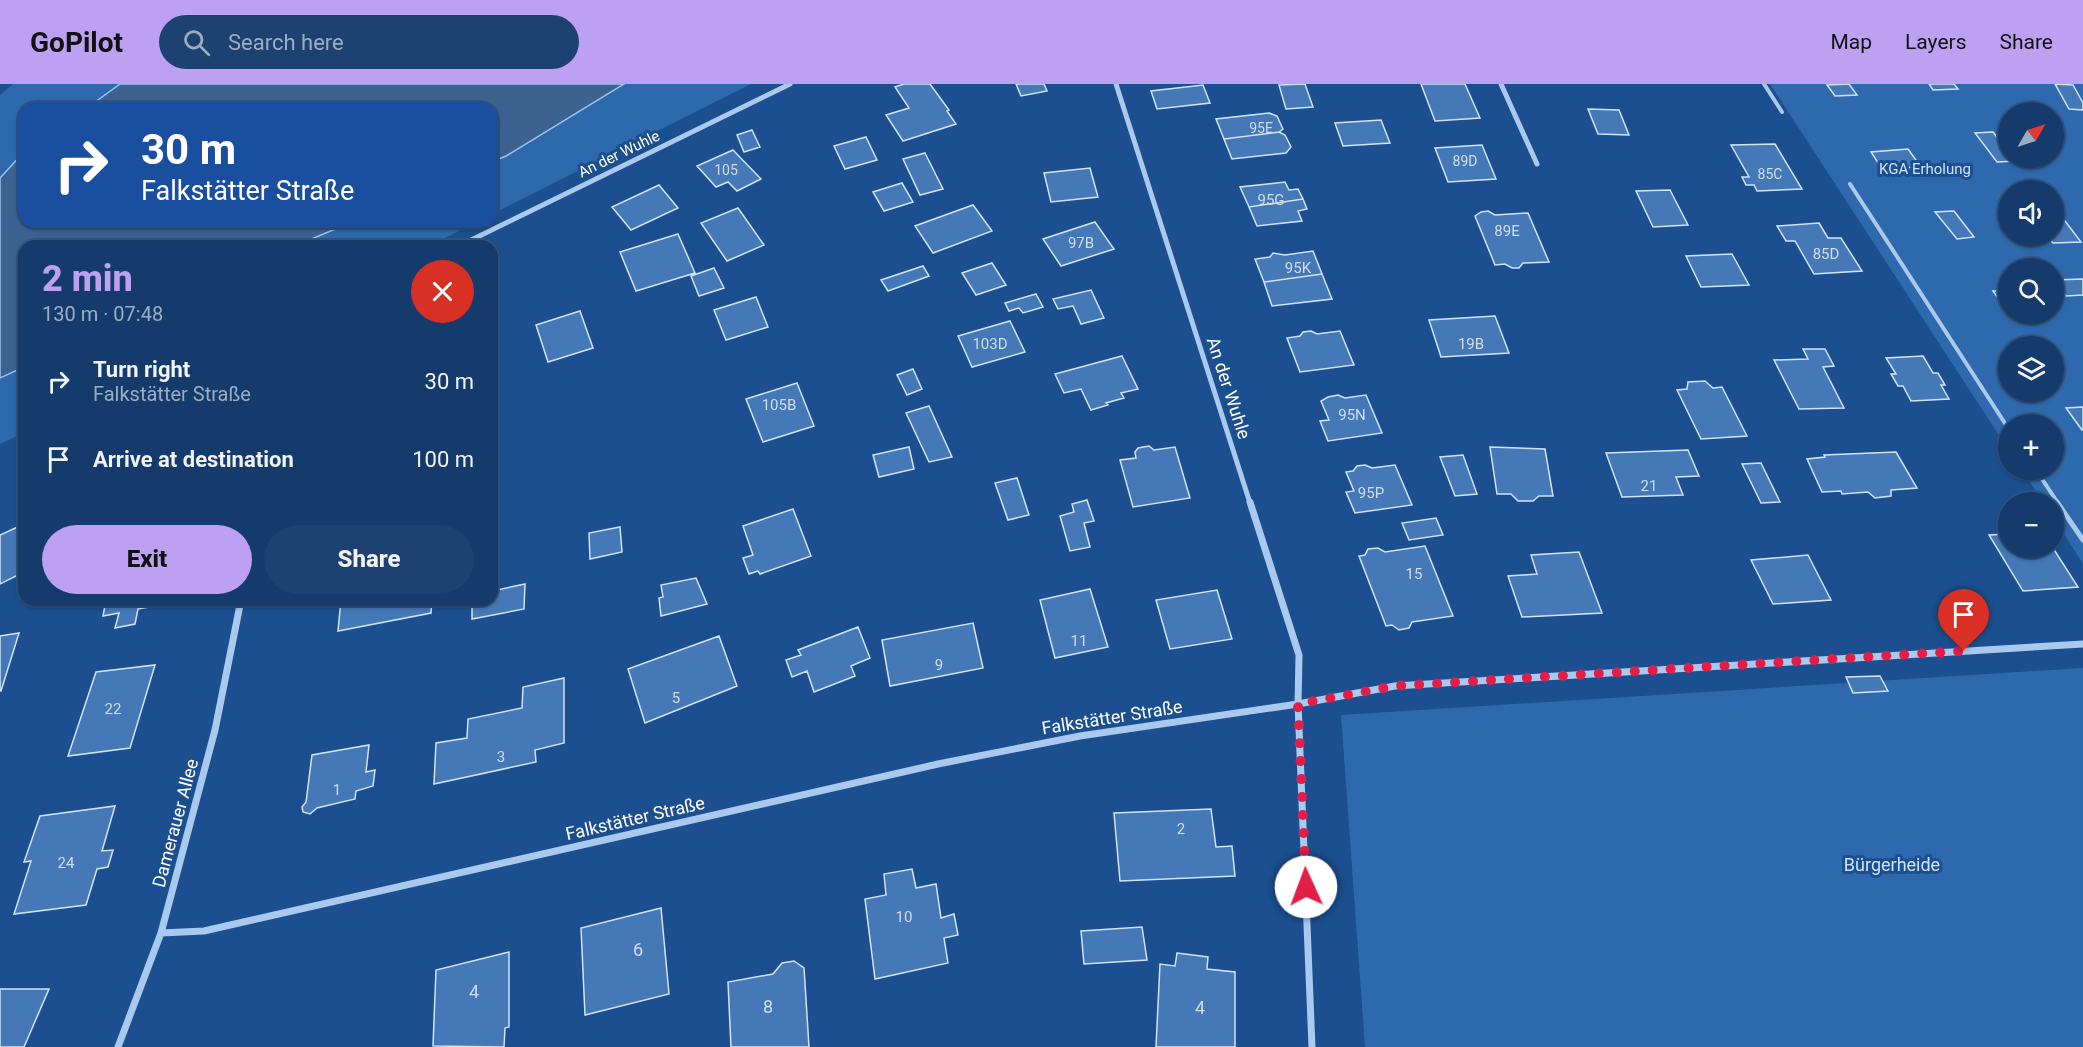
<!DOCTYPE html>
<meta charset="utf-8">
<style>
body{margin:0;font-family:Roboto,sans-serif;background:#1d4271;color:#f1f3f6;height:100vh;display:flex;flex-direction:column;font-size:22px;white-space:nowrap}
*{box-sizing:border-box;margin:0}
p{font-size:20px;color:#9dadc1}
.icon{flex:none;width:33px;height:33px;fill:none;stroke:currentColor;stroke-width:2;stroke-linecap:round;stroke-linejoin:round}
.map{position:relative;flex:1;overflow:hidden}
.drawer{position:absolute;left:18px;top:156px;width:480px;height:366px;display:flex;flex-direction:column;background:#143b6b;border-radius:18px;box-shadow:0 2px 4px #0004,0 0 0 2px #33557e}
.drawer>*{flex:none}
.top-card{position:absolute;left:18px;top:18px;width:480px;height:126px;border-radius:18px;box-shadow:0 2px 4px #0004,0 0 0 2px #33557e;background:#1a4fa0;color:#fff;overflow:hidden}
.needle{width:39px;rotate:51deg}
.buttons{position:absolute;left:1998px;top:18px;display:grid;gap:12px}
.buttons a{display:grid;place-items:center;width:66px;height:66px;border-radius:50%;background:#143b6b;box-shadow:0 2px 4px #0004,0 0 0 2px #33557e;font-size:30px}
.pin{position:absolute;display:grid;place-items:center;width:51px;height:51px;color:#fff;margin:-62px -26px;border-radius:50% 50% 50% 0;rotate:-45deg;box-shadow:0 0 6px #0007}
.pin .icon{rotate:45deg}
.me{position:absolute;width:66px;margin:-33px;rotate:358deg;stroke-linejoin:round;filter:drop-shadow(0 0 4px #0008)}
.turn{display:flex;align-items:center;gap:21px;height:126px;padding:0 24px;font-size:27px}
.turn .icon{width:78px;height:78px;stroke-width:2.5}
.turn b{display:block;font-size:42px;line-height:51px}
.round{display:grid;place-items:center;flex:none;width:63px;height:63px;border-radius:32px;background:#1d4271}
.head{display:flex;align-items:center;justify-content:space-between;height:102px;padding:0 24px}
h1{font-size:36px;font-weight:800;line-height:45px;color:#bca0f2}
.cta{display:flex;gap:12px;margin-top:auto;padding:12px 24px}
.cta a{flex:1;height:69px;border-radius:36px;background:#bca0f2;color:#111;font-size:24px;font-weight:800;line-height:69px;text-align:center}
.cta a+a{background:#1d4271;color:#f1f3f6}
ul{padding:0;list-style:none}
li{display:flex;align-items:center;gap:18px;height:78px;padding:0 24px}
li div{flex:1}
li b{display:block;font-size:22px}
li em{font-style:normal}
header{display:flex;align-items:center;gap:36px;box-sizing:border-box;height:84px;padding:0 30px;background:#bca0f2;color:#111}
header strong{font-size:28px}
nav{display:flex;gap:33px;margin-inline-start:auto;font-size:21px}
.search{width:420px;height:54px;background:#1d4271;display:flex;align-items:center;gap:15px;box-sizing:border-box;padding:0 21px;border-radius:33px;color:#9dadc1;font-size:22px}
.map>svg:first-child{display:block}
.green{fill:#2e69ad;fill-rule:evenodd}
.water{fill:#3c6290;stroke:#9cc4f0;stroke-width:1.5}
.building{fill:#4478b7;stroke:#cfe3fa;stroke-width:1.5}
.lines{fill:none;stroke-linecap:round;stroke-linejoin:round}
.lane-far1{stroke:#a9c9ee;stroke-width:4}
.lane{stroke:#a9c9ee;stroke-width:5}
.street-far1{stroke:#a9c9ee;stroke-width:5}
.street{stroke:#a9c9ee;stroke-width:7}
.route{stroke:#e11d48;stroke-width:10;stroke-dasharray:0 18}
.labels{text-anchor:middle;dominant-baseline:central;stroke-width:6;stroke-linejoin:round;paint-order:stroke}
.far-number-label{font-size:14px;fill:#d0dded}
.far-street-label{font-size:15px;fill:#fff;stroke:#1b4f8f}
.far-park-label{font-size:15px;fill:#cfe3fa;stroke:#1b4f8f}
.number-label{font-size:15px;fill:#d0dded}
.street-label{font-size:18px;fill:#fff;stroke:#1b4f8f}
.park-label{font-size:18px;fill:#cfe3fa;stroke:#1b4f8f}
.near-number-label{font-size:18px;fill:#d0dded}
</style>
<header>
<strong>GoPilot</strong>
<div class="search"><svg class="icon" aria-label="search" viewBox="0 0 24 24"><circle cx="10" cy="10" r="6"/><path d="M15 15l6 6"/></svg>Search here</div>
<nav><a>Map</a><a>Layers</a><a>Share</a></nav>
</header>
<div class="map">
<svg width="2083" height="963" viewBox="0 0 2083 963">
<rect width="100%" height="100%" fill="#1b4f8f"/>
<!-- green -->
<path class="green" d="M13,0H120L87,24H24V68L0,94V11Z
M624,0H751L492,130V78L506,72Z
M1770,0H2083V480L2054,434V418H2043L2022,386H2054V340H2008V365ZM2008,28H2054V74H2008ZM2008,106H2054V152H2008ZM2008,184H2054V230H2008ZM2008,262H2054V308H2008Z
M352,138H477L429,162H295Z
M24,283V349L0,360V294Z
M2083,584V963H1365L1341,631Z"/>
<!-- water -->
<path class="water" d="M120,0H624L506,72L492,78V24H87Z
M24,68V138H352L295,162H24V283L0,294V94Z"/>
<!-- building -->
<path class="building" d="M904,0H930L949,26L947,27L956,40L903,57L886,31L909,24L895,3Z
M1016,0H1044L1047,7L1021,12Z
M1305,0L1313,23L1286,25L1279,1Z
M1421,0H1465L1480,34L1435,37Z
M1849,0L1857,11L1835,12L1827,1Z
M1929,0H1954L1958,5L1933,6Z
M2055,0L2073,1L2083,19V26L2069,25Z
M1203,1L1210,19L1157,25L1151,7Z
M1588,25L1619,26L1629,51L1598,50Z
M1269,29L1277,32L1283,45L1279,48L1224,55L1216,35Z
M1381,36L1390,59L1343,62L1335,39Z
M752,46L760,63L744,68L737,51Z
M1279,48L1285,51L1291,63L1286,69L1232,75L1224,55Z
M1993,48L2008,68V74H2013L2016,77L1997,78L1975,49Z
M866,53L877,76L845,85L834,62Z
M1775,60L1802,105L1757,107L1754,101H1746L1742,93H1749L1731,61Z
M1482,61L1496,95L1448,98L1435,64Z
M1908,65L1921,83L1882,85L1871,68Z
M733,66L761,95L737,107L728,98L716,103L697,82Z
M925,69L943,105L920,111L903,75Z
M1090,84L1098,113L1051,118L1044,89Z
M1285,98L1289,106L1298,105L1303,115L1249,123L1240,103Z
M902,99L913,118L884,127L873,108Z
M659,101L678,124L631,146L612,123Z
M1670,106L1688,141L1653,143L1636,107Z
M1303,115L1307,125L1298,127L1302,137L1257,142L1249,123Z
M973,121L992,147L933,169L915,142Z
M738,124L764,161L727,177L701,139Z
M1488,127L1495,131L1528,129L1549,178L1523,179L1519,184H1512L1505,180L1495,181L1475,132L1481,128Z
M1954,127L1974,153L1957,155L1935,128Z
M2054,129H2059L2081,158L2053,159L2047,152H2054Z
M1095,138L1114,165L1061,182L1043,155Z
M1819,139L1828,154H1841L1862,187L1814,190L1795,157H1786L1777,142Z
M678,150L695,189L636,207L620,168Z
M1313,167L1322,190L1264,198L1255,175L1270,173L1273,169L1285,171Z
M1732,170L1749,201L1701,203L1686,172Z
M992,179L1006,201L976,211L962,189Z
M923,182L929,192L888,207L881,196Z
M714,184L724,204L699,212L691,192Z
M1322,190L1332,215L1272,222L1264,198Z
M2083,195V211L2066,212L2055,196Z
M1091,206L1104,234L1081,240L1073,222L1058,225L1053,215Z
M1993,207H2008V228Z
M1036,210L1043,223L1023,229L1019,224L1009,227L1005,219Z
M756,213L768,243L726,256L714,226Z
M580,227L593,264L548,278L536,241Z
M2009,230H2030L2035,236L2017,237Z
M1495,232L1509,269L1441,273L1429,236Z
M1010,237L1025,268L972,283L958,252Z
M1311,247L1317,250L1340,247L1354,281L1300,288L1287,254L1300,252L1303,248Z
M1803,265H1825L1834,282L1823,283L1844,324L1799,325L1774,276L1808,275Z
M1122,272L1138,305L1121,309L1124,314L1106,319L1108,321L1091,326L1081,305L1064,309L1055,290Z
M1923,272L1933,289H1938L1945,301H1941L1949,315L1911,317L1903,302H1898L1891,290H1896L1886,274Z
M913,285L922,305L907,311L897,291Z
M1705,297L1713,304L1722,303L1747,352L1701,355L1677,306L1687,305L1688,298Z
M797,299L814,342L763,358L746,315Z
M1338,311L1345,314L1366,311L1382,349L1328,357L1320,337L1329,336L1321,317L1328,313Z
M929,322L952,373L929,378L906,329Z
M2083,323V345L2082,346L2066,324Z
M1149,362L1154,366L1175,363L1190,414L1133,423L1120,376L1136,374L1135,368L1138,364Z
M909,363L914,385L879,393L873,371Z
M1490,363L1545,365L1553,412H1539L1533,417H1518L1511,410H1497Z
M1688,366L1699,392L1676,393L1683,411L1622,413L1606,369Z
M1896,368L1917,404L1891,406V412L1875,414L1868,408L1842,410L1841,407L1822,408L1807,375L1825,373L1824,371Z
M1463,371L1477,410L1455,412L1440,373Z
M1761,379L1780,418L1761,419L1742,380Z
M1365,381L1372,384L1395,381L1412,421L1355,429L1346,408L1354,407L1346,388L1353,387L1357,382Z
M1017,394L1029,431L1008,436L995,399Z
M1087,416L1094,437L1084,439L1090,463L1070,467L1060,432L1074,428L1072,420Z
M793,425L811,472L760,490L758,487L749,490L743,474L753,471L743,442Z
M1436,434L1443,451L1409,456L1402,439Z
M22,441L24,488L0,500V451Z
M620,443L622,468L590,475L589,449Z
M2008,450V464H2053L2078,503L2023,507L1989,451Z
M1425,462L1453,532L1412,538L1409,544L1399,546L1392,541L1386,542L1359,472L1365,471L1368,465L1378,464L1385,468Z
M1579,468L1602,529L1522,533L1508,492L1537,490L1531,471Z
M1808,471L1831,516L1773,520L1751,476Z
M696,494L707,520L661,532L659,514L663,513L661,501Z
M525,500L524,525L472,535V516H492V507Z
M1090,505L1108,563L1055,574L1040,516Z
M1217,506L1232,555L1170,565L1156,516Z
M106,516H167L166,520L138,525L135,540L115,544L119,529L103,532Z
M341,516H432L431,529L338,547Z
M973,539L983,584L890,602L882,556Z
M858,543L870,574L851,582L855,592L814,608L807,587L792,593L786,576L801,571L798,566Z
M19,549L1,607H0V552Z
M719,552L737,602L645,639L628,585Z
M155,581L130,664L68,672L96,588Z
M1880,592L1888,607L1853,609L1846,593Z
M564,594V659L535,666L536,678L434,700L436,659L467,654L468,635L522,624L523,603Z
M369,661L366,688L375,686L373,702L356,707L355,715L317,724L310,730L303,728L302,723L306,718L312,671Z
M115,722L102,767L113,766L108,783L97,785L86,821L14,830L31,777L24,778L40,732Z
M1211,725L1216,763L1232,762L1235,792L1120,797L1114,729Z
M912,785L916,804L936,800L941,834L954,830L958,851L944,854L948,879L875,895L865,815L886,811L884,790Z
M661,824L669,910L585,931L581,844Z
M1142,843L1147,876L1084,880L1081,847Z
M509,868V943L505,944L504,963L433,962L436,886Z
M1177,869L1208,873L1207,885L1235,888V963H1156L1160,880L1175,882Z
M794,877L804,884L809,963H731L728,898L773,890L782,879Z
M0,905H49L24,963H0Z"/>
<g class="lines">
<!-- lane-far1 -->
<path class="lane-far1" d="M1764,0L1782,28
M1850,100L2008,344
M2036,386L2058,419"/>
<!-- lane -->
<path class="lane" d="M2057,418L2083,456"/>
<!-- street-far1 -->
<path class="street-far1" d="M1116,0L1250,419
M1501,0L1537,80
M459,162L790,0"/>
<!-- street -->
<path class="street" d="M1250,418L1299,571L1298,620L1312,963
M161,849L204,847L938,680L1080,652L1298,620L1395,602L2083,560
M118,963L161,849L215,646L241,516"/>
</g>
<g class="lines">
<!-- route -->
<path class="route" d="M1306,803L1298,620L1395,602L1964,567"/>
</g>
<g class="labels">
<!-- far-number labels -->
<g class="far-number-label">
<text x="1261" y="44">95E</text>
<text x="1465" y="77">89D</text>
<text x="726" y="86">105</text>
<text x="1770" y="90">85C</text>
</g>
<!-- far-street labels -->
<g class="far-street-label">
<text transform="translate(619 70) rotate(-26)">An der Wuhle</text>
</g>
<!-- far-park labels -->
<g class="far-park-label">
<text x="1925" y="85">KGA Erholung</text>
</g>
<!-- number labels -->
<g class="number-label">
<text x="1271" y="116">95G</text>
<text x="1507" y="147">89E</text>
<text x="1081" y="159">97B</text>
<text x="1826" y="170">85D</text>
<text x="1298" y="184">95K</text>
<text x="990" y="260">103D</text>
<text x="1471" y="260">19B</text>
<text x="779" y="321">105B</text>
<text x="1352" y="331">95N</text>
<text x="1649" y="402">21</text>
<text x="1371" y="409">95P</text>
<text x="1414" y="490">15</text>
<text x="1079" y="557">11</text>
<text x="939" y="581">9</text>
<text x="676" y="614">5</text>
<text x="113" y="625">22</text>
<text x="501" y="673">3</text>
<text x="337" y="706">1</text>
<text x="1181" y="745">2</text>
<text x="66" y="779">24</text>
<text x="904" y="833">10</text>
</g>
<!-- street labels -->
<g class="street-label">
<text transform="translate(1229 304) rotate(72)">An der Wuhle</text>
<text transform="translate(1112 633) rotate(-9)">Falkstätter Straße</text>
<text transform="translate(635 734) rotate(-13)">Falkstätter Straße</text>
<text transform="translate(175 739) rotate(-75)">Damerauer Allee</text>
</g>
<!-- park labels -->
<g class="park-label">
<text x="1892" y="780">Bürgerheide</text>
</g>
<!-- near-number labels -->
<g class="near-number-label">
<text x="638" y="865">6</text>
<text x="474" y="907">4</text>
<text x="768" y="922">8</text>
<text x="1200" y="923">4</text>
</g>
</g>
</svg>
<div class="buttons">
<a><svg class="needle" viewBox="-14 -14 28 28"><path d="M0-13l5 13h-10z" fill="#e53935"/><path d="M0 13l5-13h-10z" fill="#9dadc1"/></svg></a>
<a><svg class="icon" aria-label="sound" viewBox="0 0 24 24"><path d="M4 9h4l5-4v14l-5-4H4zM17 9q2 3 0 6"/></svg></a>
<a><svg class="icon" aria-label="search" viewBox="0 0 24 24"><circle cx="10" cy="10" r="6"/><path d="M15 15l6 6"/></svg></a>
<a><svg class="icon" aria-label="layers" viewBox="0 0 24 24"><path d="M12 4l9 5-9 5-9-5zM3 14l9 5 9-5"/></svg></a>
<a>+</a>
<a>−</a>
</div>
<div class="pin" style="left:1964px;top:567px;background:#d93025"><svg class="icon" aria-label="arrive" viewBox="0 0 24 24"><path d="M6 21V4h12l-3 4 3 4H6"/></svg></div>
<svg class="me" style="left:1306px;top:803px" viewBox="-20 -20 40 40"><circle r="19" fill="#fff"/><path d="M0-13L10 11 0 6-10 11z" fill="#e11d48"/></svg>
<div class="top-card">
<div class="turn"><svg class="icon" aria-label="right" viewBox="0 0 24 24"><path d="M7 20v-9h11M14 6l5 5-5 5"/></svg><div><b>30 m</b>Falkstätter Straße</div></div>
</div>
<section class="drawer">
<div class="head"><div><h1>2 min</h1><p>130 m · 07:48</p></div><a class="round" style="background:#d93025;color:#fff"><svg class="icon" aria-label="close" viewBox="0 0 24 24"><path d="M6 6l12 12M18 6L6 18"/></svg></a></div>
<ul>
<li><svg class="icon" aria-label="right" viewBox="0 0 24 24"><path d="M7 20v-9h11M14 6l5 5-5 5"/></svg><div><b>Turn right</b><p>Falkstätter Straße</p></div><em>30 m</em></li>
<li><svg class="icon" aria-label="arrive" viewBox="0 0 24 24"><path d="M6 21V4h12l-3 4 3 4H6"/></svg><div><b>Arrive at destination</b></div><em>100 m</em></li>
</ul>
<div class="cta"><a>Exit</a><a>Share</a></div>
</section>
</div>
